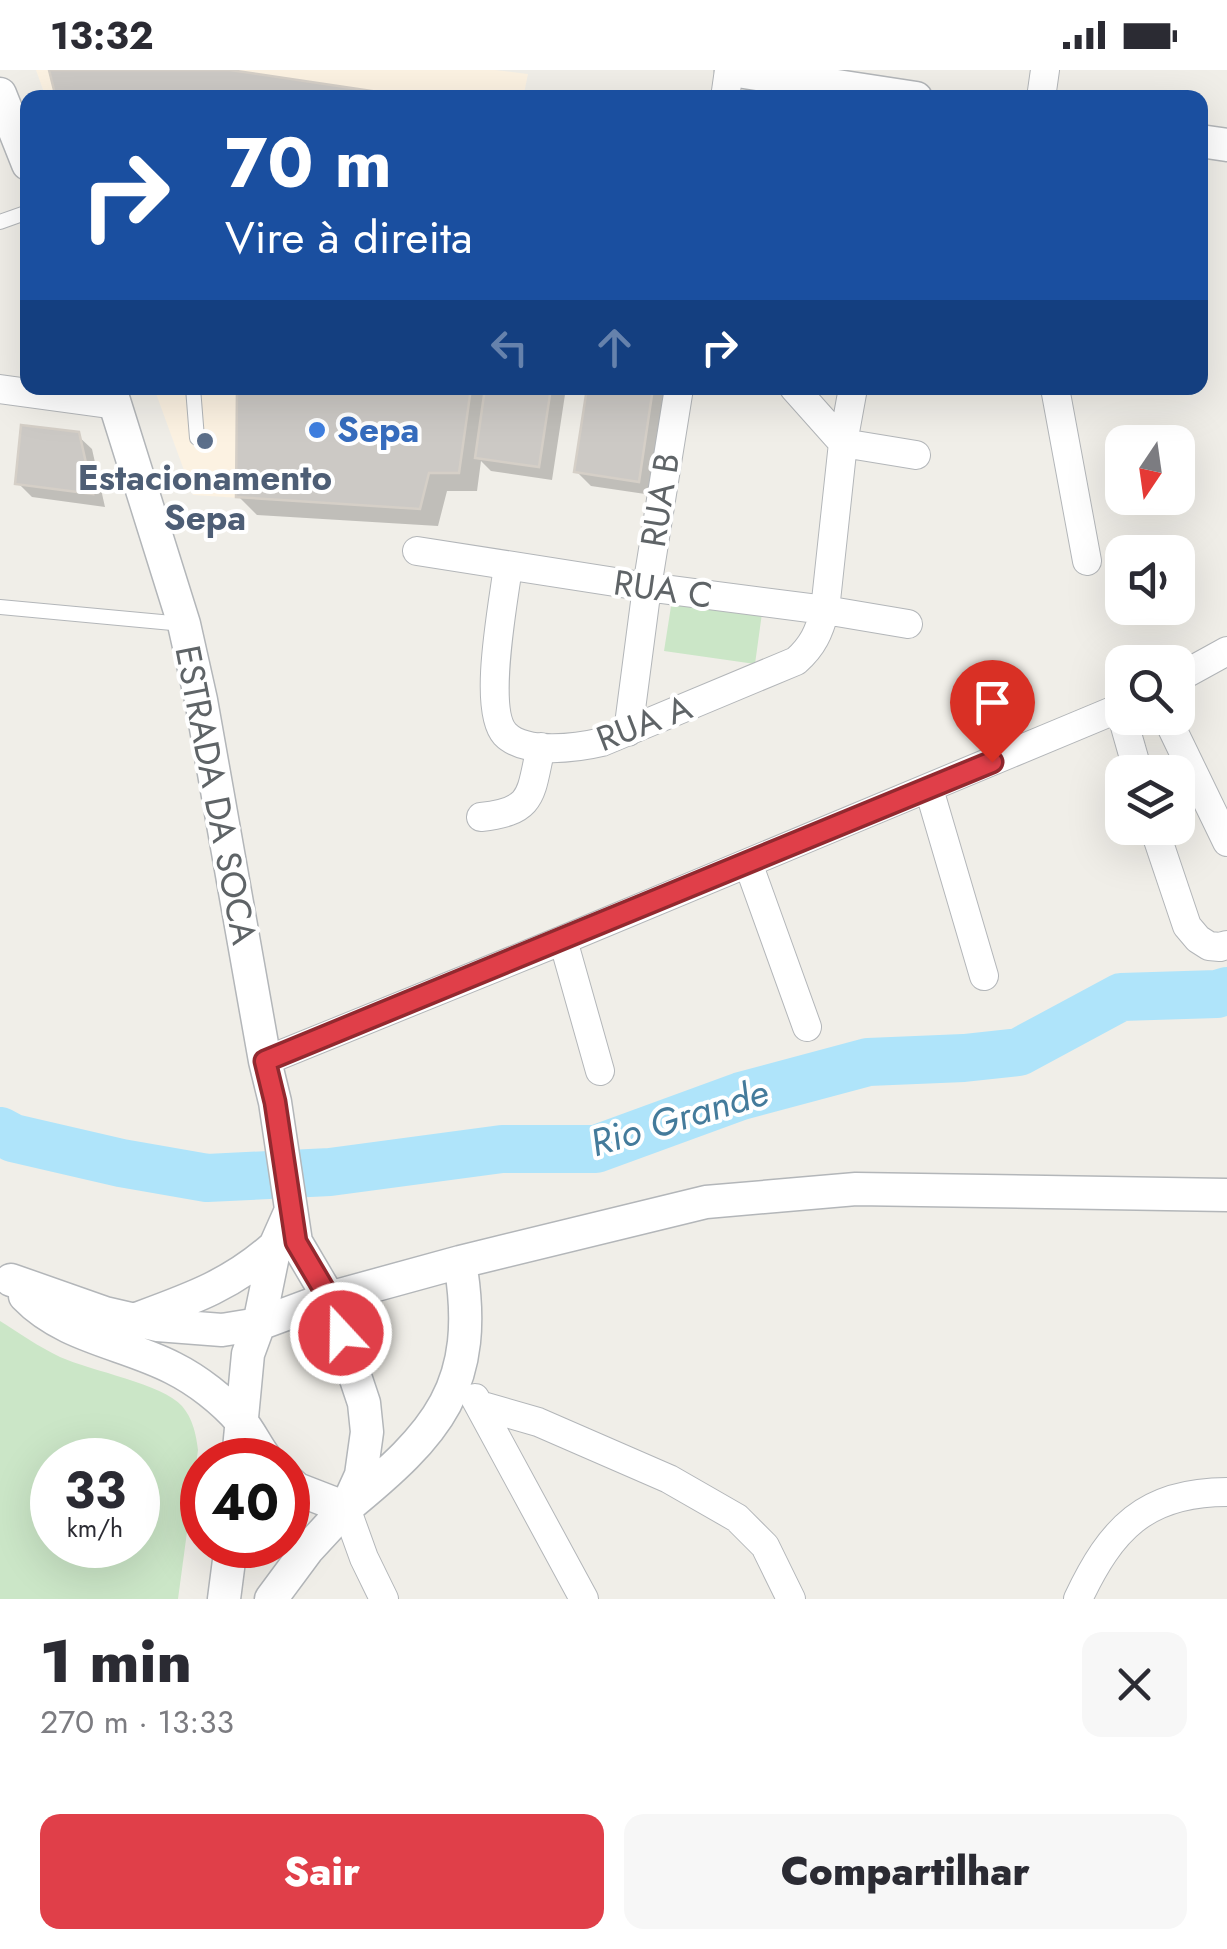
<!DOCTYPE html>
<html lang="pt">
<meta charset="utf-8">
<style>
body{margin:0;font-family:Jost,sans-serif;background:#f7f7f7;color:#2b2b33;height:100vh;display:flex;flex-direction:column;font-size:38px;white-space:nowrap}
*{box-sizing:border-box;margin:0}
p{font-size:32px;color:#7c7c81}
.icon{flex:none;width:55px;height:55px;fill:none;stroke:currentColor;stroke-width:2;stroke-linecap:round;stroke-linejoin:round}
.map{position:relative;height:1529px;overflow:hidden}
.details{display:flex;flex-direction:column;background:#fff;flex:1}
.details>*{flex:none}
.hud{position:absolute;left:20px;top:20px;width:1188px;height:305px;border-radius:20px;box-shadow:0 10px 40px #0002;background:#1a4fa0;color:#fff;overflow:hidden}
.needle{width:65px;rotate:193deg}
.tools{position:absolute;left:1105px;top:355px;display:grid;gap:20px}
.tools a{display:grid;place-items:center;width:90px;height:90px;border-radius:20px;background:#fff;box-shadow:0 10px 40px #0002;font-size:50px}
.speed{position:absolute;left:30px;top:1368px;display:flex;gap:20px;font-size:50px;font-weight:700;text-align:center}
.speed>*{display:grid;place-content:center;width:130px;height:130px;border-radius:50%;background:#fff;box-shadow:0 10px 40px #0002;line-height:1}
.speed small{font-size:25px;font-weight:400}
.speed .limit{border:15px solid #d22;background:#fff;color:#111}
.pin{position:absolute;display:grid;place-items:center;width:85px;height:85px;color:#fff;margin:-102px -42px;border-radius:50% 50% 50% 0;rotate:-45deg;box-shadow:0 0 10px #0007}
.pin .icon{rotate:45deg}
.me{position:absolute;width:110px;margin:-55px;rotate:339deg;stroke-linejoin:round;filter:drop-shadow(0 0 8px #0008)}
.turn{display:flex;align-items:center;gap:35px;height:210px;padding:0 40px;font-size:45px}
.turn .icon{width:130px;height:130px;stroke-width:2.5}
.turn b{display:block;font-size:70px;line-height:85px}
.lanes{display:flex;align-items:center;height:95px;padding:0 40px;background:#0003;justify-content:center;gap:50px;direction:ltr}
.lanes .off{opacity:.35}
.round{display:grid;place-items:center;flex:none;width:105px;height:105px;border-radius:20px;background:#f7f7f7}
.summary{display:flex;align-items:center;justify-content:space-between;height:170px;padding:0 40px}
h1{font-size:60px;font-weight:800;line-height:75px}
.primary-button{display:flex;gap:20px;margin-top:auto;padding:20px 40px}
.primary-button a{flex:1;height:115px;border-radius:20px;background:#e03f49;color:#fff;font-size:40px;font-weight:800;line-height:115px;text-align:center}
.primary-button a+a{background:#f7f7f7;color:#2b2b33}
.status{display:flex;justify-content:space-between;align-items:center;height:70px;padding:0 50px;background:#fff;direction:ltr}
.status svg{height:28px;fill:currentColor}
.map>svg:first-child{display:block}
.commercial{fill:#fcf2e2}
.green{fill:#cbe6c7;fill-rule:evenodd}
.shadow{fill:#0003}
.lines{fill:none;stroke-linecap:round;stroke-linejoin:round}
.river{stroke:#afe4fa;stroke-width:48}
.building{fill:#ccc9c5;stroke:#d5cfc7;stroke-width:2.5}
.service-casing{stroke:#b3b6b9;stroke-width:16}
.minor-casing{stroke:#b3b6b9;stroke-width:30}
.tertiary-casing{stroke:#b3b6b9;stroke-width:35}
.service{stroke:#fff;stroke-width:14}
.minor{stroke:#fff;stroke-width:28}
.tertiary{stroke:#fff;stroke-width:32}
.route-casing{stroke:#92292f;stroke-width:25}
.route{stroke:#e03f49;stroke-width:18}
.shop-dot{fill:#3f7fe0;stroke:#fff;stroke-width:4}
.service-dot{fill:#5c6f8a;stroke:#fff;stroke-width:4}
.labels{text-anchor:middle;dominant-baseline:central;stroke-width:8;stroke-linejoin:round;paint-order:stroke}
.shop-label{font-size:35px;font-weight:bold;fill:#366cbe;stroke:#fff;text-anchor:start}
.service-label{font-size:35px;font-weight:bold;fill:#4e5e75;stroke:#fff}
.street-label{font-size:35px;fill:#5f6467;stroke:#fff}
.water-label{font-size:38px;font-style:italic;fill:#447b9b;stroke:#fff}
</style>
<div class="status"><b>13:32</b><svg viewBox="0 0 49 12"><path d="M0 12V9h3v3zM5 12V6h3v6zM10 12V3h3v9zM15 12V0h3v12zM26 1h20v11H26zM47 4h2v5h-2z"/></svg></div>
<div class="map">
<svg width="1227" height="1529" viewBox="0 0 1227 1529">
<rect width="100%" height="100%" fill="#f0eee8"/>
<!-- commercial -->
<path class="commercial" d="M36,0H495L528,4L523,28H46Z
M154,318H471L459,403H429L420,439L193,425Z"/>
<!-- green -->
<path class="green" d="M672,530L762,543L755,594L664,581Z
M0,1251C19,1263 39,1277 60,1287C91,1301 163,1314 182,1336C193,1349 196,1364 198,1380L178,1529H0ZM52,1390H138V1475H52Z"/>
<!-- shadow -->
<path class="shadow" d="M240,318H566L552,410L491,401L481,391L477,421H447L438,456L257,445L238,426Z
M590,318H668L652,425L591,416L577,402Z
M77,365L92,379L105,437L32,427L18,413Z"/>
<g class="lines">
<!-- river -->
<path class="river" d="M0,1061L13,1068L121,1093L207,1108L330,1102L502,1079H596L741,1026L868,992L964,988L1019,982L1121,927L1217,924L1227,921"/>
</g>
<!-- building -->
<path class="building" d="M49,0H230L412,27L56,28Z
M237,318H471L459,403H429L420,439L236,427Z
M485,318H551L539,397L475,388Z
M587,318H653L639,412L574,402Z
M21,355L79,362L93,424L15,414Z"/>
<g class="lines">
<!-- service casing -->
<g class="service-casing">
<path id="service" d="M0,152L28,142
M193,318L197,368
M0,537L183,554"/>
</g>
<!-- minor casing -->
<g class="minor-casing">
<path id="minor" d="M725,28L729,0
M1041,28L1045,0
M794,318L843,373L916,385
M1055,318L1087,491
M0,319L116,335
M417,481L647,517L825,540L908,554
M508,496C504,530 482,639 505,664C525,685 577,678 602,672L796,591C813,576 819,562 825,540L843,373L853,318
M1178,608L1227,581
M1120,639L1138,702
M1167,648L1227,772
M628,662L647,517L679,318
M929,719L984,906
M481,747C535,741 530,724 541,677
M1154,758L1187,856L1198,869L1209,876L1220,877L1227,875
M748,793L807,957
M563,870L600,1001
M265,991L563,870L1122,637
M475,1328L584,1529
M479,1335L538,1352L669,1409L737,1448L765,1476L791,1529
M346,1438L364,1488L384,1529
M1078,1529C1111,1459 1145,1422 1227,1422"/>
</g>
<!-- tertiary casing -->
<g class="tertiary-casing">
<path id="tertiary" d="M731,0L916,28
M0,24L28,94
M1200,71L1227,75
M110,318L184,554L201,630L265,991L275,1032L296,1172L329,1228L364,1333L367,1362L361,1405L346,1438L308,1479L271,1529
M11,1210L105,1243L157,1255L222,1260L259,1254L329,1228L460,1192L706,1132L856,1119L1227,1125
M25,1226C64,1267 125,1273 173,1298C197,1310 223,1330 241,1351C251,1363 257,1378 267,1390
M139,1248C191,1229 233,1214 275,1176
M238,1390L248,1284L259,1254L275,1176L291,1140
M288,1411L297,1419L346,1438C438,1363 481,1316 460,1192
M224,1529L231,1475"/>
</g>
<!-- service -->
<use href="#service" class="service"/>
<!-- minor -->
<use href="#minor" class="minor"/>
<!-- tertiary -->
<use href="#tertiary" class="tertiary"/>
</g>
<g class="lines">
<!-- route casing -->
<g class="route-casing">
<path id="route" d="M341,1263L329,1228L296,1172L275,1032L265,991L992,692"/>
</g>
<!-- route -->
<use href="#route" class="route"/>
</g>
<!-- markers -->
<circle class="shop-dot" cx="317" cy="360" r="10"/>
<circle class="service-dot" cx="205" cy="371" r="10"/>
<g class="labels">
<!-- shop labels -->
<g class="shop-label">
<text x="337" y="360">Sepa</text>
</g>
<!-- service labels -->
<g class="service-label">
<text x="205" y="408">Estacionamento<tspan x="205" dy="40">Sepa</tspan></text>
</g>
<!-- street labels -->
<g class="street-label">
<text transform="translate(660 430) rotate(-81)">RUA B</text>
<text transform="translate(663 519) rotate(8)">RUA C</text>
<text transform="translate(644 653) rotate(-21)">RUA A</text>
<text transform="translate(216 725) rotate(79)">ESTRADA DA SOCA</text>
</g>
<!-- water labels -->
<g class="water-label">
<text transform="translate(679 1047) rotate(-17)">Rio Grande</text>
</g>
</g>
</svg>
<div class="tools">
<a><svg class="needle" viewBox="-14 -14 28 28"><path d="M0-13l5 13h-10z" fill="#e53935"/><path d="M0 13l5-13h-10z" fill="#7c7c81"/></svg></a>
<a><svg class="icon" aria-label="sound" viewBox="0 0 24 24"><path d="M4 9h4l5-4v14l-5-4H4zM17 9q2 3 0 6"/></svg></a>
<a><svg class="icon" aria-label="search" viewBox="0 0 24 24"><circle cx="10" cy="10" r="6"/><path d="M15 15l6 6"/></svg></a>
<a><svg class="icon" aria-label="layers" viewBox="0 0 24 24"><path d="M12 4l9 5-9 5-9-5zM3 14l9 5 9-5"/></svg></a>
</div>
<div class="speed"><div>33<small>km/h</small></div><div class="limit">40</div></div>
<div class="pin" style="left:992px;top:692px;background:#d93025"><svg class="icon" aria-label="arrive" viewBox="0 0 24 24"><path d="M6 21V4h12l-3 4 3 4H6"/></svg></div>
<svg class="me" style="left:341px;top:1263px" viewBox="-20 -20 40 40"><circle r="17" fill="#e03f49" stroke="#fff" stroke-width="3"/><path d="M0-11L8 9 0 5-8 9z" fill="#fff"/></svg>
<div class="hud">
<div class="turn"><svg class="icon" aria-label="right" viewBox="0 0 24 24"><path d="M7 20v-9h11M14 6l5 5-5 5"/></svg><div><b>70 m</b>Vire à direita</div></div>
<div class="lanes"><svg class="icon off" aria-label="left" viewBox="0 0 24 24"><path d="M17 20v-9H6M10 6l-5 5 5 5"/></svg><svg class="icon off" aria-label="ahead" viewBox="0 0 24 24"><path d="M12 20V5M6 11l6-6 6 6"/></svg><svg class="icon" aria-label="right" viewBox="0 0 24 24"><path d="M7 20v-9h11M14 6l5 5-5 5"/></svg></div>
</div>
</div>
<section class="details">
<div class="summary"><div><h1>1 min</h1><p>270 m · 13:33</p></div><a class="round"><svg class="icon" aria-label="close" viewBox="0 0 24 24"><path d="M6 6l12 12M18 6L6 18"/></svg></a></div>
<div class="primary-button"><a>Sair</a><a>Compartilhar</a></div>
</section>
